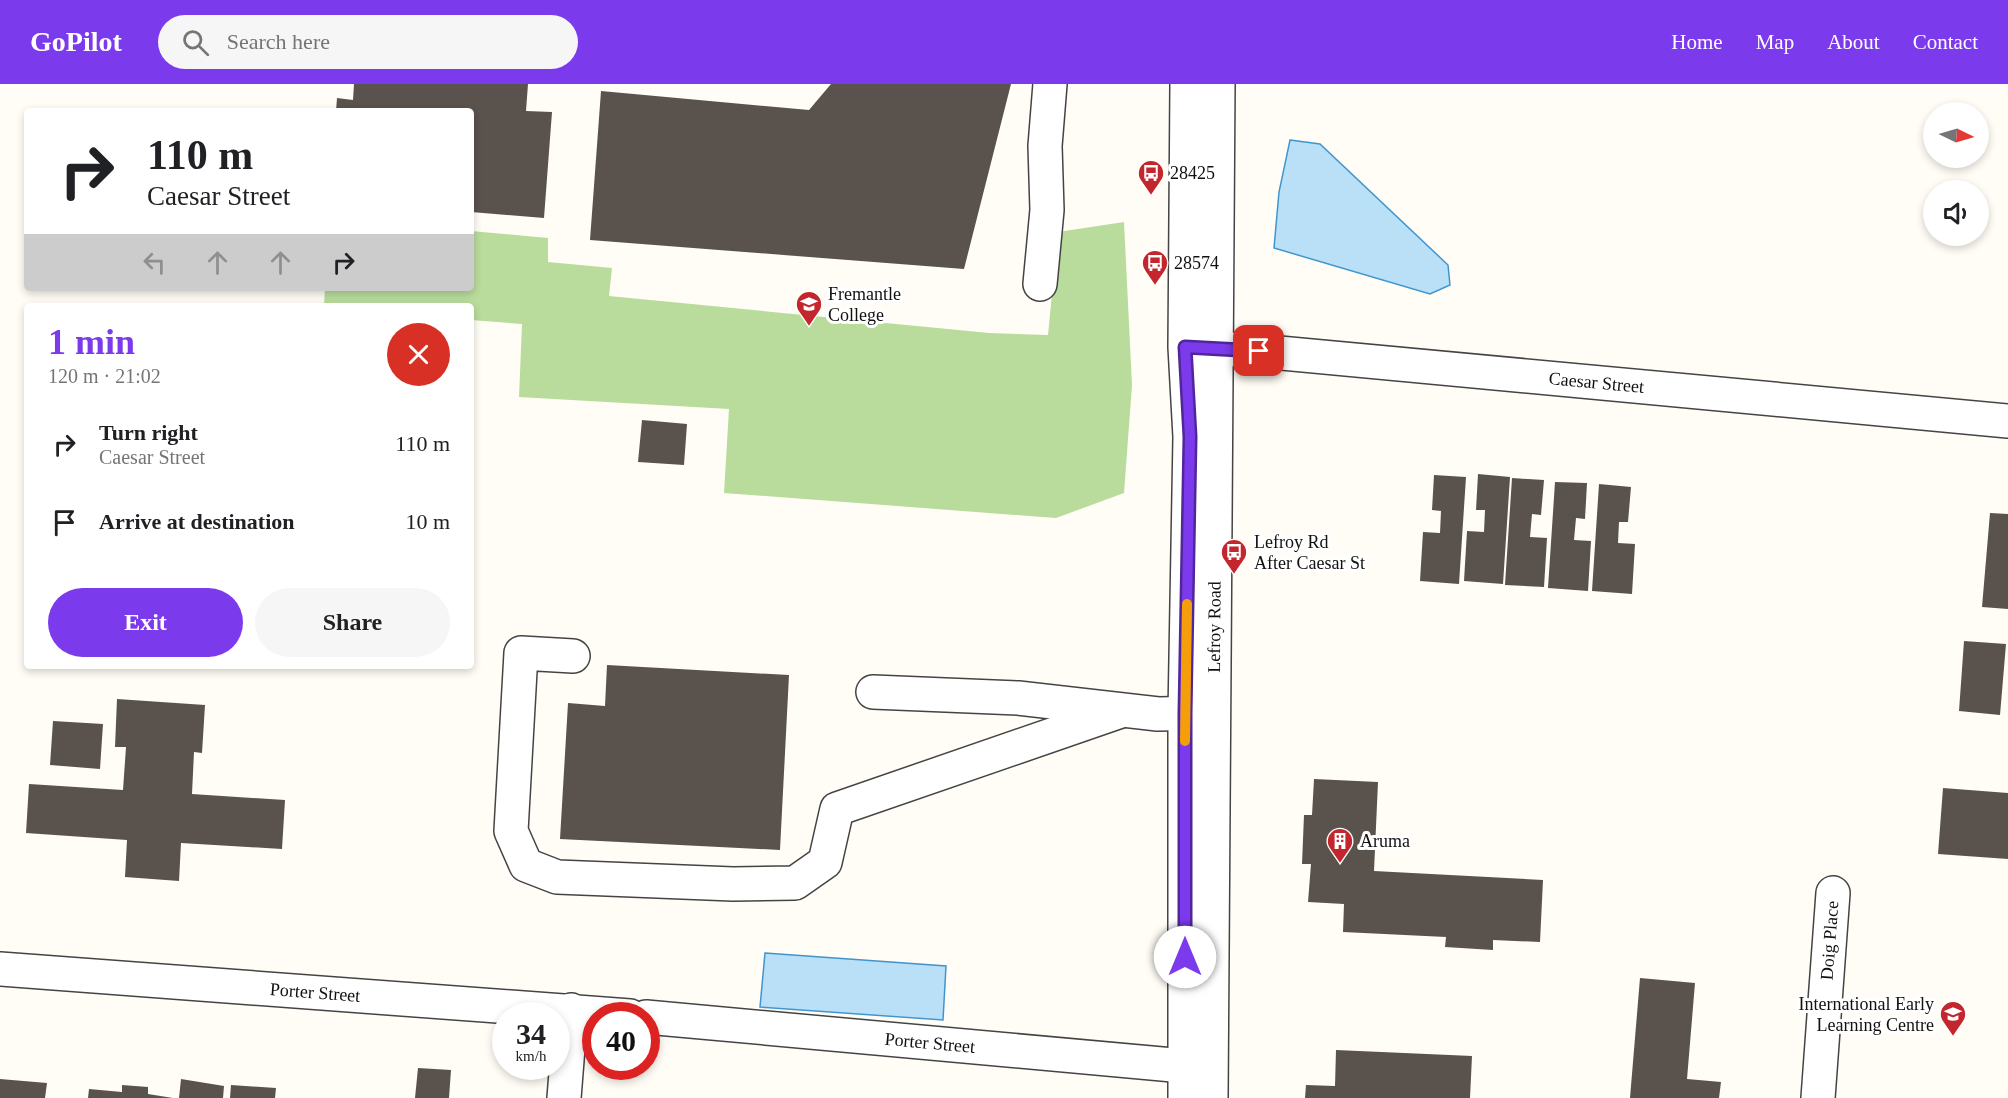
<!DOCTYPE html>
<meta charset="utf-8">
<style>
body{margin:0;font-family:"Times New Roman",serif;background:#f6f6f6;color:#202124;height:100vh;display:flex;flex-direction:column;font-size:22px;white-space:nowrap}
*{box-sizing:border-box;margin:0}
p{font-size:20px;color:#757577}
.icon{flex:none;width:33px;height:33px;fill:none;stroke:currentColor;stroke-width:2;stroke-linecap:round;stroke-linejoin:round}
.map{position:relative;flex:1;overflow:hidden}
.sheet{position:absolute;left:24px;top:219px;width:450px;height:366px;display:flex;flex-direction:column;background:#fff;border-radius:6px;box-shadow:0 3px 9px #0003}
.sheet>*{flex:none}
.banner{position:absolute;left:24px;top:24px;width:450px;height:183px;border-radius:6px;box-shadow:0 3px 9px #0003;background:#fff;color:#202124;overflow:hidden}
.needle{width:39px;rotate:95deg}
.fabs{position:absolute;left:1923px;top:18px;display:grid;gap:12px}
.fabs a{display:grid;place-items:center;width:66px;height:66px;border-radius:50%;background:#fff;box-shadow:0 3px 9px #0003;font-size:30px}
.speed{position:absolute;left:492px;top:918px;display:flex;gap:12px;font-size:30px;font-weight:700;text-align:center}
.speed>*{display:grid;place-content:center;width:78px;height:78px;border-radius:50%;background:#fff;box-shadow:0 3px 9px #0003;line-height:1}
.speed small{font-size:15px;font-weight:400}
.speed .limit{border:9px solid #d22;background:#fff;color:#111}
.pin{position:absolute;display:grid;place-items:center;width:51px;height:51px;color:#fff;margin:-26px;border-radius:12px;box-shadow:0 3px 9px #0006}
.me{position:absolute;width:66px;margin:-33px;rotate:0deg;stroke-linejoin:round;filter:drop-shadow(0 0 4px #0008)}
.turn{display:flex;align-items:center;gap:21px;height:126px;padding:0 24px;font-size:27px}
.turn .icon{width:78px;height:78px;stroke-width:2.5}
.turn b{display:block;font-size:42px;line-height:51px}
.lanes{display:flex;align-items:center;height:57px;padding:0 24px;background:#0003;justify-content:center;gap:30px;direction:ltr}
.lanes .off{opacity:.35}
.round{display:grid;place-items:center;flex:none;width:63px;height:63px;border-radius:32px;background:#f6f6f6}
.overview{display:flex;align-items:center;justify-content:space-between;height:102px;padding:0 24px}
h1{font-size:36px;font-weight:600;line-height:45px;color:#7c3aed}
.cta{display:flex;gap:12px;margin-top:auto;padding:12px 24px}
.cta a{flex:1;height:69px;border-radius:36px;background:#7c3aed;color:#fff;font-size:24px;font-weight:600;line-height:69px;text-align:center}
.cta a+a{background:#f6f6f6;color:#202124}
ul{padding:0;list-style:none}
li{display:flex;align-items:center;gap:18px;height:78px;padding:0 24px}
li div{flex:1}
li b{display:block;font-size:22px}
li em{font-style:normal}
header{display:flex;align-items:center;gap:36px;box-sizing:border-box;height:84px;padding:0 30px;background:#7c3aed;color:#fff}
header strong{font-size:28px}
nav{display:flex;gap:33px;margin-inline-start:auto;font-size:21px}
.search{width:420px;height:54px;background:#f6f6f6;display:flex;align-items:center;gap:15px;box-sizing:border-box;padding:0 21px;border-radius:33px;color:#757577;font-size:22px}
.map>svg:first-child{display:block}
.forest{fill:#b9dc9c}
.water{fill:#b9e0f7;stroke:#3f96cf;stroke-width:1.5}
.building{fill:#5a524d}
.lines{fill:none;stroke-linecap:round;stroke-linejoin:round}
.minor-casing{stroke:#444;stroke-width:36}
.minor{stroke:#fff;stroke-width:33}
.route-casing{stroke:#51269a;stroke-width:15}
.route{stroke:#7c3aed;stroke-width:10}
.slow{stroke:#f59e0b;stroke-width:10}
.labels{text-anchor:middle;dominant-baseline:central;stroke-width:6;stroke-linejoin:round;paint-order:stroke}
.poi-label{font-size:18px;fill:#111;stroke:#fff;text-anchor:start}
.street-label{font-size:18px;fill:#111;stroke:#fff}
</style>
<header>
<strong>GoPilot</strong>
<div class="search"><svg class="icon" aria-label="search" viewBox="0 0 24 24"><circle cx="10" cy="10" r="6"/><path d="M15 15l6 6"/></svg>Search here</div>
<nav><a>Home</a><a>Map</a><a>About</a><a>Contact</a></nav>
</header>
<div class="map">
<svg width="2008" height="1014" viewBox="0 0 2008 1014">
<rect width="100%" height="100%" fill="#fffdf5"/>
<!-- forest -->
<path class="forest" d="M1124,138L1132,301L1124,409L1056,434L724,409L729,325L519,313L522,240L471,236V222H324L325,204H471V147L548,154V178L612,184L609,212L989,249L1048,251L1058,148Z"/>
<!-- water -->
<path class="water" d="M1290,56L1320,60L1448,181L1450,201L1430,210L1274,164L1279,108Z
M765,869L946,882L943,936L760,923Z"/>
<!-- building -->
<path class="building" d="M354,0H528L526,27L552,28L544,134L471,128V27H336L337,14L353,16Z
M831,0H1011L964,185L590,156L601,7L809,26Z
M642,336L687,340L684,381L638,378Z
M1478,390L1510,393L1503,500L1464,497L1467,447L1484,448L1485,426H1476Z
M1434,391L1466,393L1459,500L1420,497L1423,448L1440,449L1441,427L1432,426Z
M1512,394L1544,396L1541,431L1532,430L1530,453L1547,454L1544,503L1505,501Z
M1555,398L1587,399L1585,435L1576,434L1574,456L1591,457L1588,507L1548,504Z
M1599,400L1631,403L1628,438H1619L1618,459L1635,460L1632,510L1592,507Z
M1990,429L2008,430V525L1982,523Z
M1964,557L2006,560L2000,631L1959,627Z
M607,581L789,591L780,766L560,755L568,619L605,622Z
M117,615L205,621L202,669L194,668L192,710L285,716L282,765L181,759L179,797L125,793L127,756L26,749L29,700L123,706L126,663H115Z
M53,637L103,640L100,685L50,681Z
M1314,695L1378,698L1374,787L1543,796L1540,858L1493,856V866L1445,863L1446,853L1343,848L1344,820L1308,818L1311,780H1302L1304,731H1312Z
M1943,704L2008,709V775L1938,770Z
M1640,894L1695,899L1687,995L1721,998L1719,1014H1630Z
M1336,966L1472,972L1470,1014H1305L1306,1001L1335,1002Z
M418,984L451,986L449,1014H415Z
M0,995L47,999L45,1014H0Z
M181,995L224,1002L223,1014H179Z
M122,1001L148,1003V1010L173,1014H88L89,1005L122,1008Z
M231,1001L276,1004L275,1014H230Z"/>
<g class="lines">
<!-- minor casing -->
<g class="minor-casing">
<g id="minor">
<path d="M1040,200L1047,126L1045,62L1050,0"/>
<path id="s1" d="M1196,263L1259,267L2008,337"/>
<path d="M573,572L521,569L511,747L526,781L557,793L733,800L795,799L825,778L837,725L1121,627"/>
<path d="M873,608L1018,614L1158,630L1207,629"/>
<path id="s2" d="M0,885L630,932"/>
<path id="s3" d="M646,933L1206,984"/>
<path d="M564,1014L571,926"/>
<path d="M1185,1014V629L1190,353L1185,263L1187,0"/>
<path id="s4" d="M1211,1014L1218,0"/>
<path id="s5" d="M1818,1014L1833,809"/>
</g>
</g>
<!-- minor -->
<use href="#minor" class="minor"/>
</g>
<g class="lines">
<!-- route casing -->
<g class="route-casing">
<path id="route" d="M1185,873V629L1190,353L1185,263L1259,267"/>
</g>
<!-- route -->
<use href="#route" class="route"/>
<!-- slow -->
<path class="slow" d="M1185,657L1187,520"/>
</g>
<!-- icons -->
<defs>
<g id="bus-pin" transform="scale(1.35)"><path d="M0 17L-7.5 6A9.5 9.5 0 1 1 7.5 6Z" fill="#c4262e" stroke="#fff"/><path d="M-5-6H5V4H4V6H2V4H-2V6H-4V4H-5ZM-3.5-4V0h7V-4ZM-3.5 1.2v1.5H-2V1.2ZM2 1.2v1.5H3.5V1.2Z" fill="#fff"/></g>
<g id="school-pin" transform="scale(1.35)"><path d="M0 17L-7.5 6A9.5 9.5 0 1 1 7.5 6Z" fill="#c4262e" stroke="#fff"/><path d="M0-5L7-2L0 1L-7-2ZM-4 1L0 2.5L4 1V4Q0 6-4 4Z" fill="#fff"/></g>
<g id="building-pin" transform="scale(1.35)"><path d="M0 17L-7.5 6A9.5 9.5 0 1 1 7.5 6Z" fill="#c4262e" stroke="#fff"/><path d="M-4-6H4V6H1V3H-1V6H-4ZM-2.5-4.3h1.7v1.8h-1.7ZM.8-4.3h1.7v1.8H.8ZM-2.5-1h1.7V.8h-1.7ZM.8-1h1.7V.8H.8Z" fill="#fff"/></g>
</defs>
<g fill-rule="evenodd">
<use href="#bus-pin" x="1151" y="89"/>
<use href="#bus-pin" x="1155" y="179"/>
<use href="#school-pin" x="809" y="220"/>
<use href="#bus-pin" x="1234" y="468"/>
<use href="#building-pin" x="1340" y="757"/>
<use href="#school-pin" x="1953" y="930"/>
</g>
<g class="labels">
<!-- poi labels -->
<g class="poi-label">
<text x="1170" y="89">28425</text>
<text x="1174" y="179">28574</text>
<text x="828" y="210">Fremantle<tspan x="828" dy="21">College</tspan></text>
<text x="1254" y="458">Lefroy Rd<tspan x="1254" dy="21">After Caesar St</tspan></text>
<text x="1360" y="757">Aruma</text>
<text x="1934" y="920" text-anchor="end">International Early<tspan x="1934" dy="21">Learning Centre</tspan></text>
</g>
<!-- street labels -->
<g class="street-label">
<text stroke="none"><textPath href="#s1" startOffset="402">Caesar Street</textPath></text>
<text stroke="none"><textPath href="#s4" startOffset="471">Lefroy Road</textPath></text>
<text stroke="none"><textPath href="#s5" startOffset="158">Doig Place</textPath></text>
<text stroke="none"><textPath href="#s2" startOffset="316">Porter Street</textPath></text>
<text stroke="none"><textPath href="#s3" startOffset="285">Porter Street</textPath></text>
</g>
</g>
</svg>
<div class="fabs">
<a><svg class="needle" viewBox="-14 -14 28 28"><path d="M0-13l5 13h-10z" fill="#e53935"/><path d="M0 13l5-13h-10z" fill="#757577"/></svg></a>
<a><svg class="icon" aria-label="sound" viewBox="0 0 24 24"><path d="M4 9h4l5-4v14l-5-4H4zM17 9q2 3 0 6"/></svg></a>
</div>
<div class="speed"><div>34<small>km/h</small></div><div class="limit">40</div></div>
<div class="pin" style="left:1259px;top:267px;background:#d93025"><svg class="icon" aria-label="arrive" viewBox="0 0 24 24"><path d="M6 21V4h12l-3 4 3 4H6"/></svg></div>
<svg class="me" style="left:1185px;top:873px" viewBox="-20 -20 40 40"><circle r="19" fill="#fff"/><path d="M0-13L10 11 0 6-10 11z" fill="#7c3aed"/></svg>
<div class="banner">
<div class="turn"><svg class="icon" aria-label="right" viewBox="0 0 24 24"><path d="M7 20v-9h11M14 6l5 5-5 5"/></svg><div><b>110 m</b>Caesar Street</div></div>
<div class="lanes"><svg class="icon off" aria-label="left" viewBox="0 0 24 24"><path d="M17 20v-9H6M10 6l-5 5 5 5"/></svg><svg class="icon off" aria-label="ahead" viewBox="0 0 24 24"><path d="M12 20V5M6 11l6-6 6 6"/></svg><svg class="icon off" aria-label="ahead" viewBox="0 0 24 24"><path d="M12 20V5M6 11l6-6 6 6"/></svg><svg class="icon" aria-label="right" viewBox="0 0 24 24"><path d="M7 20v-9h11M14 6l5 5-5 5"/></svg></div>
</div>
<section class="sheet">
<div class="overview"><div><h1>1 min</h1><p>120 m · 21:02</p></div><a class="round" style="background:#d93025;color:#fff"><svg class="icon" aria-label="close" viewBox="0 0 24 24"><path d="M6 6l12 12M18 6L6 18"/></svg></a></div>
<ul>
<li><svg class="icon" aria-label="right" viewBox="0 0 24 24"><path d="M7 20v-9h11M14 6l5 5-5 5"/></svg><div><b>Turn right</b><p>Caesar Street</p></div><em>110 m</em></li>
<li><svg class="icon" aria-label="arrive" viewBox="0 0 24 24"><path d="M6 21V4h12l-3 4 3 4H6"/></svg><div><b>Arrive at destination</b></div><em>10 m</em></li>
</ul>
<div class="cta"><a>Exit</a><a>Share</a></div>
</section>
</div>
